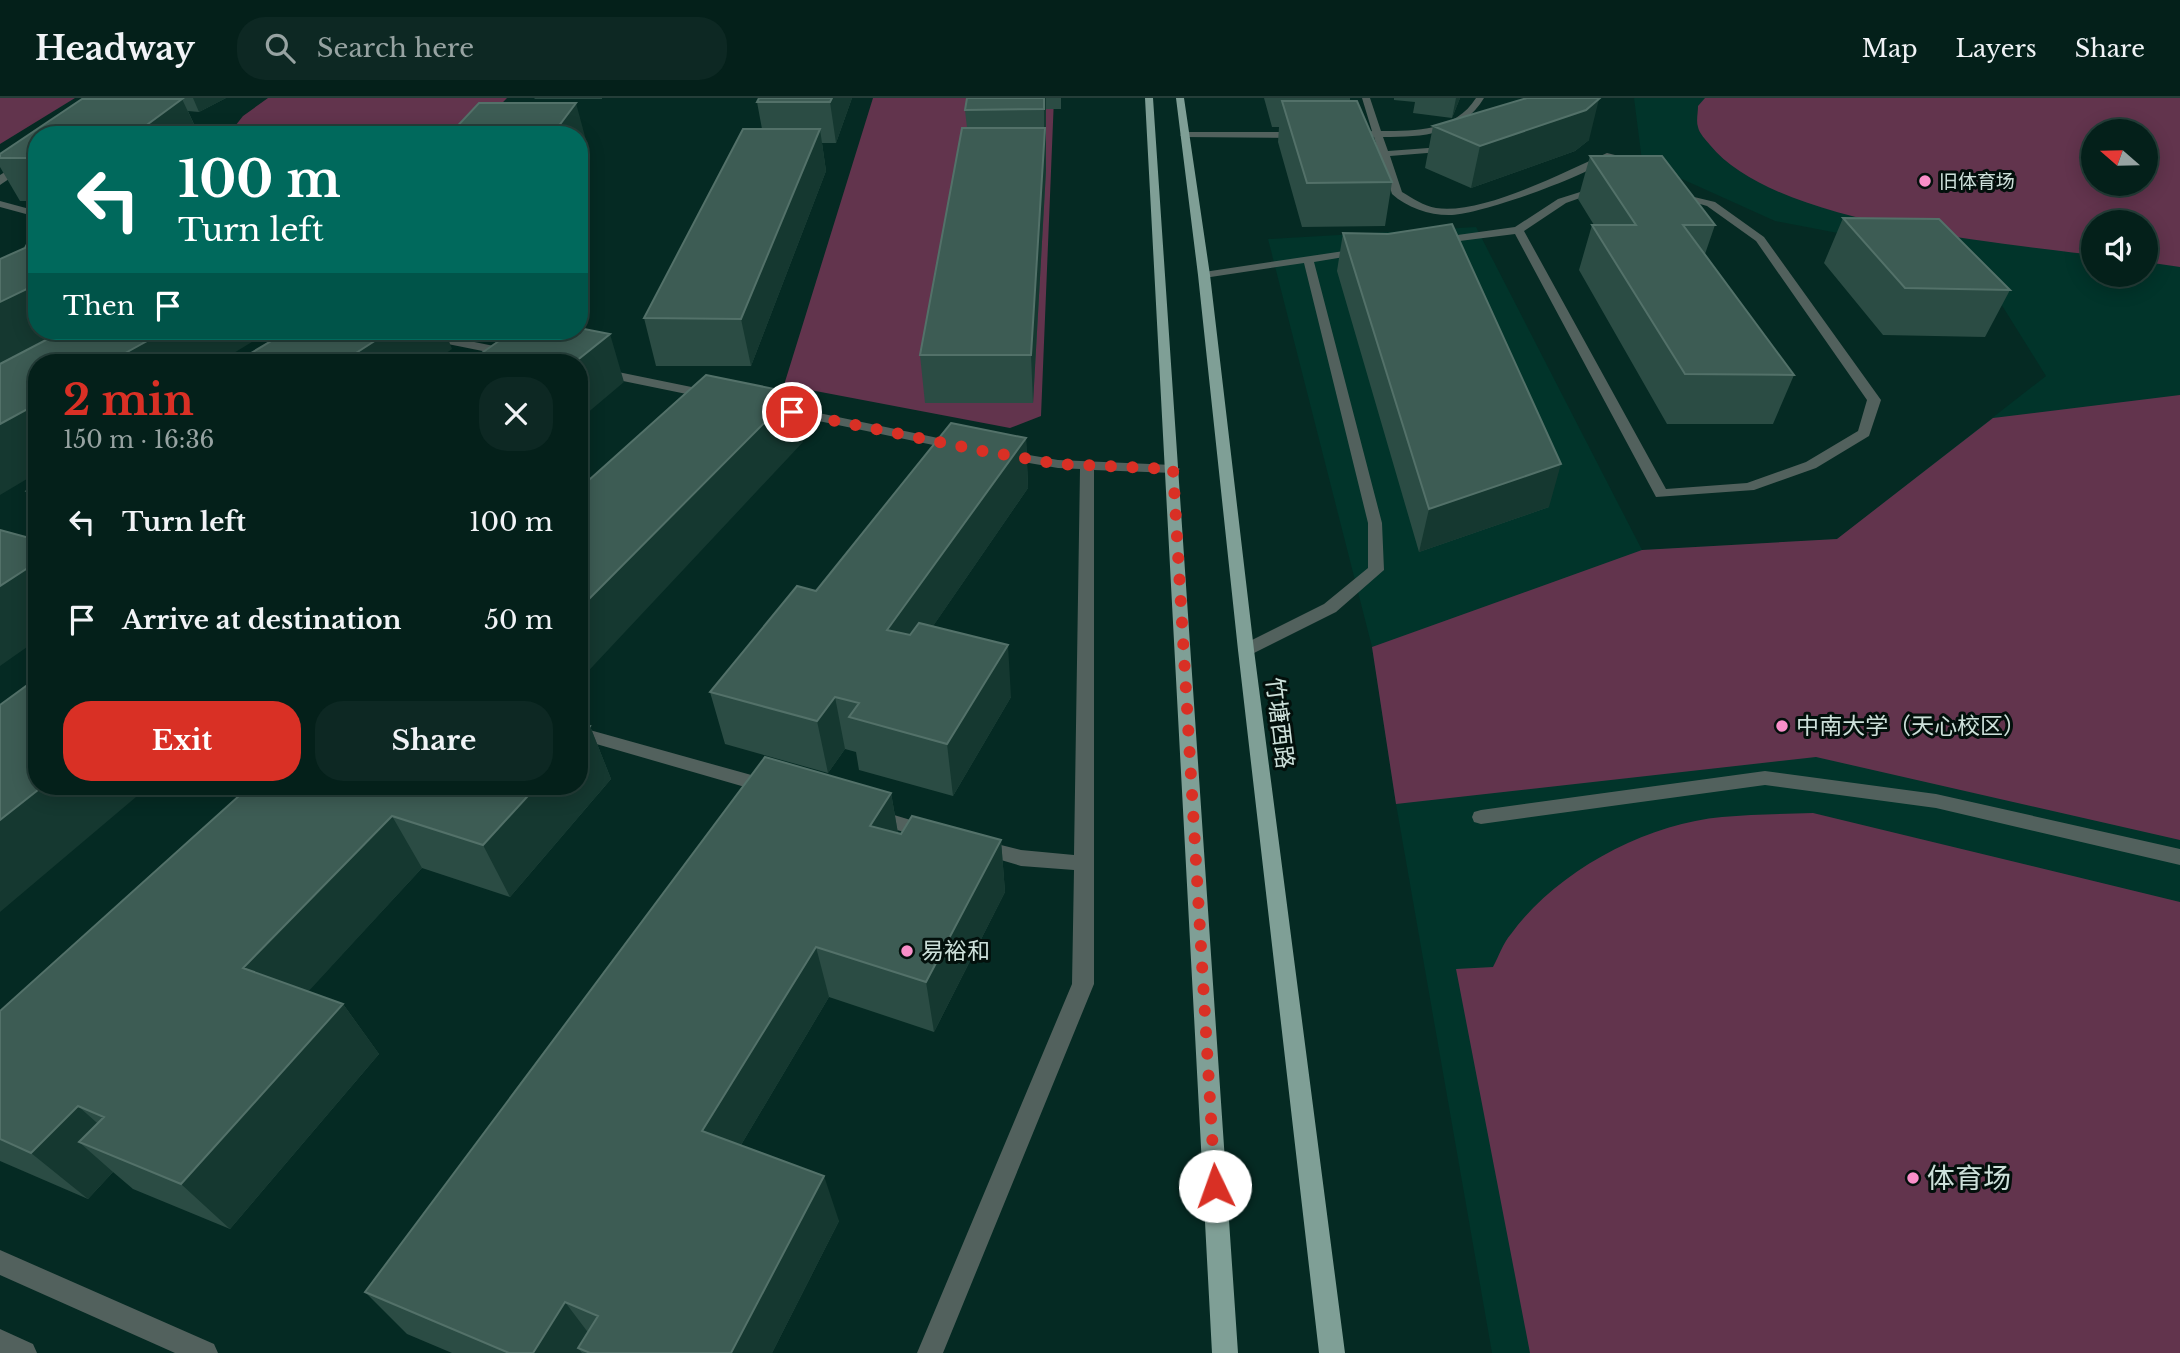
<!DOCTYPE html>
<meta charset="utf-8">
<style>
body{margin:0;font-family:"Libre Baskerville","Noto Sans SC",serif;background:#0d2823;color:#f1f3f6;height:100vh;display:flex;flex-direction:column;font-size:26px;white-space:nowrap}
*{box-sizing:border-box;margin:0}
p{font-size:23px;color:#97a3a2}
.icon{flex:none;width:38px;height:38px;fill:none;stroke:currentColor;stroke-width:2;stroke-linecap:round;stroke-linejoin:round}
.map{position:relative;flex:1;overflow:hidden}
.drawer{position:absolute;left:28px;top:256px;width:560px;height:441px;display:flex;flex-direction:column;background:#04201a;border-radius:28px;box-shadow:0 4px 18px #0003,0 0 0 2px #253e39}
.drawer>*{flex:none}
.top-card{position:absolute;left:28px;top:28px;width:560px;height:214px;border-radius:28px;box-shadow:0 4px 18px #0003,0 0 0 2px #253e39;background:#00695c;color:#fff;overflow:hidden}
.needle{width:46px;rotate:290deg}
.tools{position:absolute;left:2081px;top:21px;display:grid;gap:14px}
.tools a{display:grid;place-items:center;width:77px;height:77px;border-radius:50%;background:#04201a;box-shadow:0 4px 18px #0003,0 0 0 2px #253e39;font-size:35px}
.pin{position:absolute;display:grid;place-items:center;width:60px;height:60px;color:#fff;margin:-30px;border:4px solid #fff;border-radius:50%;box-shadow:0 2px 7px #0007}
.me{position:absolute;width:77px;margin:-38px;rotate:357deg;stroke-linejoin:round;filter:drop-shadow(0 0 5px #0008)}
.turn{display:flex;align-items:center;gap:24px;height:147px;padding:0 35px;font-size:32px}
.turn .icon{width:91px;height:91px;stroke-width:2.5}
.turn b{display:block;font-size:49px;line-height:60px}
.then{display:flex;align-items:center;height:66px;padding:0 35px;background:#0003;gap:14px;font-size:26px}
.round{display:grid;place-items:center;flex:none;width:74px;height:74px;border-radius:28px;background:#0d2823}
.headline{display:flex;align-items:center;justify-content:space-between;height:119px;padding:0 35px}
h1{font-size:42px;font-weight:700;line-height:52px;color:#d93025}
.primary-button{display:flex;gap:14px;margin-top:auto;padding:14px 35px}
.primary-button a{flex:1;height:80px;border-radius:28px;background:#d93025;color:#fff;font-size:28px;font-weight:700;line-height:80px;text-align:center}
.primary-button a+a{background:#0d2823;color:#f1f3f6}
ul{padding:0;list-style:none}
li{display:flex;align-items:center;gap:21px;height:98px;padding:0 35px}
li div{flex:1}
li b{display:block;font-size:26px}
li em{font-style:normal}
header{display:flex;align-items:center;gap:42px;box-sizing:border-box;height:98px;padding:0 35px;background:#04201a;border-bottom:2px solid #253e39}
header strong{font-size:33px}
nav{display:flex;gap:38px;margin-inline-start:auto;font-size:24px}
.search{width:490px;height:63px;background:#0d2823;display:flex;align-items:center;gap:18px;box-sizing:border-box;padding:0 24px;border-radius:28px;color:#97a3a2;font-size:26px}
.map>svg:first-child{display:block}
.built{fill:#01342a;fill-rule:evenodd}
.green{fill:#62344d;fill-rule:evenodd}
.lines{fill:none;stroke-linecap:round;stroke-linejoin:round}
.minor{fill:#52615d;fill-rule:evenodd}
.major{fill:#7f9f96;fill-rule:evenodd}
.wall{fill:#2b4c44}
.shaded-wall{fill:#153830}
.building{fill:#3d5c54;stroke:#537169;stroke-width:2}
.route{stroke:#d93025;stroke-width:12;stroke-dasharray:0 21.6}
.poi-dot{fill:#f98fc9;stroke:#03100c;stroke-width:2.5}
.labels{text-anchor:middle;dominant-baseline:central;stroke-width:6;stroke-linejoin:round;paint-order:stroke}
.far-poi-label{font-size:19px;fill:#cde0da;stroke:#03100c;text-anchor:start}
.street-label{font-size:23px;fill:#cde0da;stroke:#03100c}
.poi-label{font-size:23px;fill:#cde0da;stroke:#03100c;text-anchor:start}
.near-poi-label{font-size:28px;fill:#cde0da;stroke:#03100c;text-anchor:start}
</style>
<header>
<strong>Headway</strong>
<div class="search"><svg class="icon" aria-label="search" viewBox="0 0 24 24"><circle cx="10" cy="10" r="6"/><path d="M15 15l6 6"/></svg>Search here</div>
<nav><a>Map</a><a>Layers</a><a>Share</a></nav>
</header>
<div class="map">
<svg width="2180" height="1255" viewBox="0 0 2180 1255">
<rect width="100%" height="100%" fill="#052a23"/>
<!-- built -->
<path class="built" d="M1634,0H2180V1255H1492L1396,706L1372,549L1268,141L1476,129L1642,452L1837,441L2046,278L1973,161L1775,123L1642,63ZM2093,33H2146V86H2093ZM2093,124H2146V177H2093Z"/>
<!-- green -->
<path class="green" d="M0,0H75L0,46Z
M268,0H507L471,37H228L243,18Z
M873,0H1054L1041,318L1010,330L784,287Z
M1705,0H2180V169L2146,164V124H2093V157C1994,144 1774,126 1710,47C1706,42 1699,35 1698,29C1696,23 1698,15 1698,8ZM2093,33H2146V86H2093Z
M2180,297V742L1816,659L1396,706L1372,549L1642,452L1837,441L1993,320Z
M1813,715L2180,804V1255H1530L1456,871L1493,869C1499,858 1503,845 1511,836C1557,773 1645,726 1722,719C1752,716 1783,716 1813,715Z"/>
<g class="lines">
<!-- minor -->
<path class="minor" d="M1362,0H1370L1381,33C1417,33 1455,33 1476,0H1484C1462,37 1423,39 1383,39L1388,53L1455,48L1457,50L1452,53L1390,58L1402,94C1412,100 1424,108 1436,110C1482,117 1564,74 1607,55L1615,57C1590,77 1485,115 1452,117C1432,118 1407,110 1392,96L1374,39L1362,36L1372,33Z
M1185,34H1300L1305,37L1300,40L1182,39L1180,37Z
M37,54V62L0,87V77Z
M1596,89L1605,91L1566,105L1524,133L1666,391L1747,385L1806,364L1858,333L1867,302L1756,143L1707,108L1669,97V93L1715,104L1764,139L1881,302L1869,338L1816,370L1754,392L1656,399L1515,136L1436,146L1431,143L1436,140L1515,129L1558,101Z
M0,103L37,113V119L0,109Z
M1364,150L1370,153L1368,155L1314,164L1382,425L1384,472L1336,514L1252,556H1240L1238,552L1240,548L1324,506L1368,470V425L1304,165L1204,180L1198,177L1204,174Z
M397,233H420L554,260L560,264H537L403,237Z
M579,266L711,293L718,297L711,301L579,274Z
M776,306L957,344L964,348L957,352L771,313L769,310Z
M1005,353L1058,362L1173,367L1180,371L1173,375L1094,372V886L943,1255H917L1072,886L1074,772L1021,768L974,754L971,749L974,744L981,742L1021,752L1074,757L1080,371L1058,370L1000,360V354Z
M579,629L769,682L775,684L778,689L775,694L769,696L579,641Z
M1765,673L1936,696L2180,751V767L1936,710L1765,687L1481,726L1474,724L1472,719L1474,714L1481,712Z
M874,711L934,729L936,734L934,739L927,741L867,723L865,718L867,713Z
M0,1152L214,1246L218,1255H175L0,1177Z
M0,1231L33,1246L37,1255H0Z"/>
<!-- major -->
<path class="major" d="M1145,0H1153L1238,1255H1212Z
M1176,0H1184L1210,177L1254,552L1345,1255H1319L1238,552L1198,177Z"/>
</g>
<!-- wall -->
<path class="wall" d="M139,0H226L199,14L188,13L199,37H37V103H20L0,69V56L82,1H139Z
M534,0H602V1H535Z
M759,0H852L836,45H822L826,73L751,268H656L644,220L762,31L757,4Z
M967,0H1061V11H1046V72L1033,305H925L920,257L967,30L965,12Z
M1264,0H1350V3L1392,84L1385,128L1302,129L1278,44L1279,29H1272Z
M1394,0H1460L1452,20L1413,15L1415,4L1394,2Z
M1433,28L1589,42L1575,53L1471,90L1425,70Z
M1590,58L1715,127L1705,156L1794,277L1773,326H1667L1579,172L1592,127H1594L1578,101Z
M1843,120L2010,192L1985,239L1883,237L1824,165Z
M1343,135L1549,409L1419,454L1337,173Z
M1026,340L1028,390L933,528L1011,599L953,698L859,672L856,654L845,651L828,675L725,646L710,594L816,493Z
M37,387V407L27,393Z
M590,628L611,681L510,799L422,770L308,893L343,906L379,956L230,1131L133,1091L113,1074L88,1101L0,1063V913L250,688Z
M891,695L898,735L1001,742L1005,794L934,934L829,899L741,1047L839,1123L772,1255H452L407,1236L365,1194Z"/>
<!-- shaded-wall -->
<path class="shaded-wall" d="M193,0H226L199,14Z
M832,0H852L836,45L830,4Z
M1044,0H1046V72L1033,305L1031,257L1044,43Z
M1456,0H1460L1452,20Z
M182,1L199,37H133Z
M1599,1L1589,42L1575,53L1471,90L1480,48Z
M576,5L587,46L579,58V37H552Z
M820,31L826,73L751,268L741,221Z
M37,186V233H66L0,268V204Z
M165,233H270L219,264H109Z
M390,233H445L452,251L433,264H342Z
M610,236L624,284L579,322V264H575Z
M794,295L803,344L579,583V511Z
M37,306V375L0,397V326Z
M1026,340L1028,390L894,585L887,532Z
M1561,366L1549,409L1419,454L1429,411Z
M37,464V542L0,568V488Z
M1008,547L1011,599L953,698L947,646Z
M835,599L845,651L828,675L817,623Z
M590,628L611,681L510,799L483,747L537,688H579V641Z
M43,688H149L0,814V722Z
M891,695L900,747L870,728Z
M392,718L422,770L284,920L243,870Z
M1001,742L1005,794L934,934L926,884Z
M816,849L829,899L722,1079L702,1033Z
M343,906L379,956L230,1131L181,1086Z
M78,1008L131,1055L79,1044L113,1074L88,1101L31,1055Z
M824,1078L839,1123L772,1255H731Z
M565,1204L596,1245L578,1250L582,1255H533Z"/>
<!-- building -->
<path class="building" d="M759,0H832L830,4H757Z
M967,0H1044V11L965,12Z
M1527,0H1600L1586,12L1480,48L1433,28Z
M82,1H182L133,37H37V60H0V56Z
M1282,3H1357L1392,84L1307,85Z
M479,5H576L552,37H449Z
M962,30H1045L1031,257H920Z
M743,31H820L741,221L644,220Z
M1590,58H1662L1715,127H1683L1794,277L1685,276L1592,127H1636Z
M1843,120L1939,121L2010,192L1905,190Z
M1452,126L1561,366L1429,411L1343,135L1388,136Z
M37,130V186L0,204V161L25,150L35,131Z
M579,230L610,236L575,264H469L513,233H579Z
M63,233H165L109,264H37V306L0,326V266Z
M288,233H390L342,264H236Z
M706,277L794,295L579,511V391Z
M951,325L1026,340L887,532L910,537L919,525L1008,547L947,646L849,619L859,605L835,599L817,623L710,594L797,488L816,493Z
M37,387V396L27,393Z
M0,432L37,442V464L0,488Z
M37,580V688H43L0,722V607Z
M579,625L590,628L579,641Z
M765,659L891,695L870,728L901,736L912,718L1001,742L926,884L816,849L702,1033L824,1078L731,1255H590L578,1250L598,1218L565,1204L533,1255H509L365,1194Z
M250,688H537L483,747L392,718L243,870L343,906L181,1086L79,1044L104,1019L78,1008L31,1055L0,1041V913Z"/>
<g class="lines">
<!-- route -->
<path class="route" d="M792,314L983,353L1058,366L1173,371L1215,1088"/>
</g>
<!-- markers -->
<g class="poi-dot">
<circle cx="1925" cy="83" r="7"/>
<circle cx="1782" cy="628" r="7"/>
<circle cx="907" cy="853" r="7"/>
<circle cx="1913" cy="1080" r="7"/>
</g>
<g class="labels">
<!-- far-poi labels -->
<g class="far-poi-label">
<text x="1939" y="83">旧体育场</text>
</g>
<!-- street labels -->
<g class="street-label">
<text transform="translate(1280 625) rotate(83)">竹塘西路</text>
</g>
<!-- poi labels -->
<g class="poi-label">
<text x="1796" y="628">中南大学（天心校区）</text>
<text x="921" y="853">易裕和</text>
</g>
<!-- near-poi labels -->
<g class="near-poi-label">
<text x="1927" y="1080">体育场</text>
</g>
</g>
</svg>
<div class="tools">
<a><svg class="needle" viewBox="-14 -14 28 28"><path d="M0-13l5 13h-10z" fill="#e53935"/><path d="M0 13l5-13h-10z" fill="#97a3a2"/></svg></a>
<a><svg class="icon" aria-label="sound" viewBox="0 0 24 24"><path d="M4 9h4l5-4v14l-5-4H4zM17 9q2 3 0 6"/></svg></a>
</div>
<div class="pin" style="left:792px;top:314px;background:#d93025"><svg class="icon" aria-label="arrive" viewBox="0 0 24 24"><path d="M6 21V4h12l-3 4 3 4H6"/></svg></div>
<svg class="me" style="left:1215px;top:1088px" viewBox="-20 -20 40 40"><circle r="19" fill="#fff"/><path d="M0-13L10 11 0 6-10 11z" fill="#d93025"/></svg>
<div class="top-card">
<div class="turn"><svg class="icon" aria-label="left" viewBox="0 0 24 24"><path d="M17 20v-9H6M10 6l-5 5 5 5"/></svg><div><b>100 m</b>Turn left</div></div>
<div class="then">Then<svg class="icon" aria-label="arrive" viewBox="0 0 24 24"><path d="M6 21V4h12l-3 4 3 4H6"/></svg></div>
</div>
<section class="drawer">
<div class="headline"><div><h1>2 min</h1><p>150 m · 16:36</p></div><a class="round"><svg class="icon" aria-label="close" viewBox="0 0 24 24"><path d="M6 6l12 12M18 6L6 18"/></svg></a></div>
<ul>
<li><svg class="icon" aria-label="left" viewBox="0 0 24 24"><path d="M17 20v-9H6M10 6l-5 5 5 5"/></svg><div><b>Turn left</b></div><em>100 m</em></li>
<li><svg class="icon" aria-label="arrive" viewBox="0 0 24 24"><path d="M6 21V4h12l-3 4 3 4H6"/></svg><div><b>Arrive at destination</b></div><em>50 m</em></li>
</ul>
<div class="primary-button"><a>Exit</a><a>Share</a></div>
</section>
</div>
